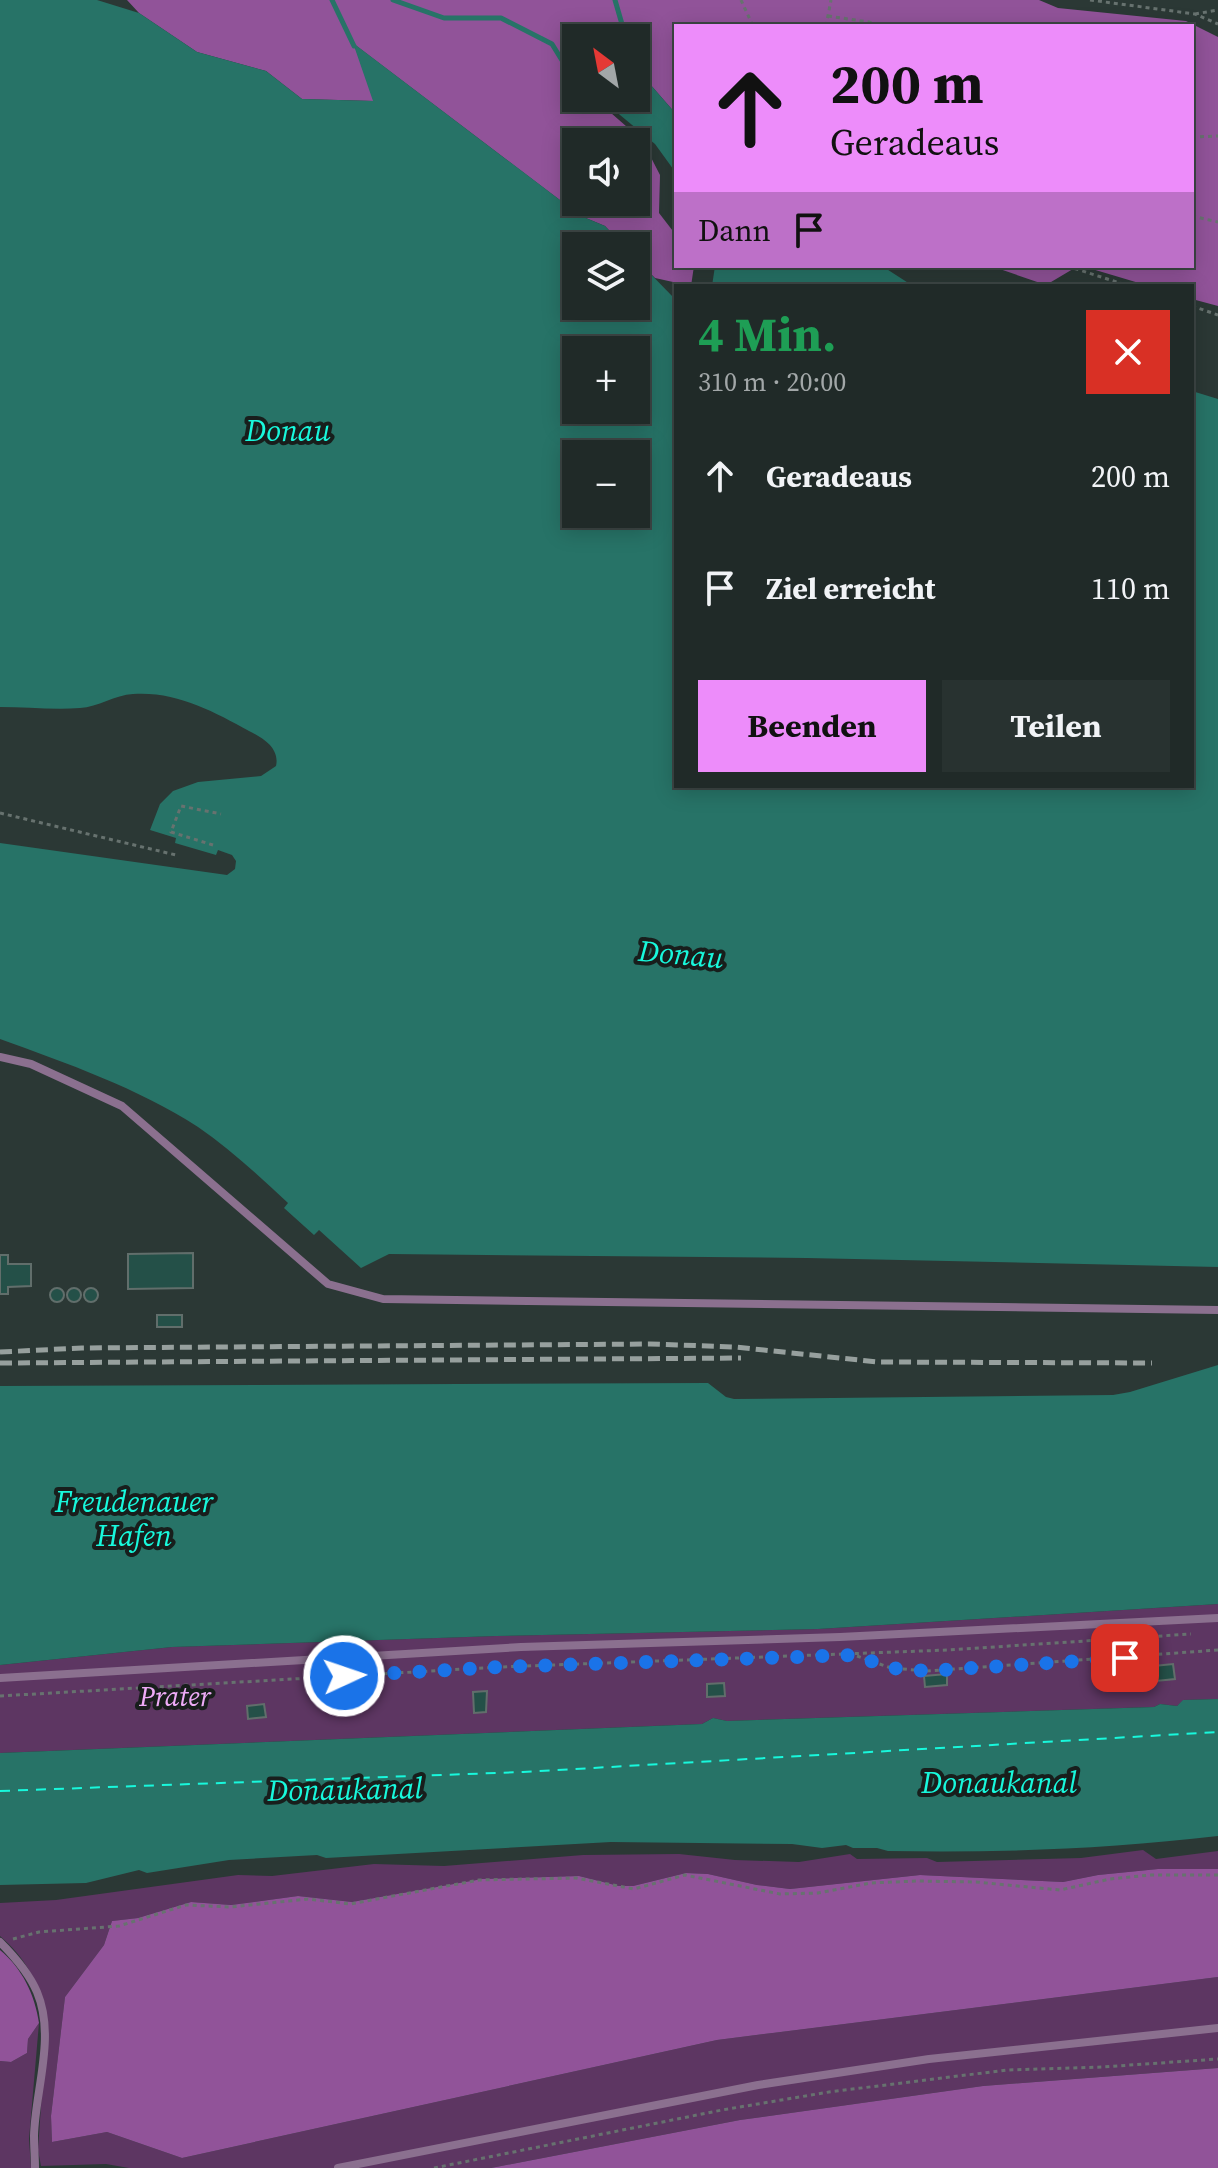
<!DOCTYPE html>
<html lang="de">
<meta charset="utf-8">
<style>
body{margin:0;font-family:"Source Serif 4",serif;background:#283230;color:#f1f3f6;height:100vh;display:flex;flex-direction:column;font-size:30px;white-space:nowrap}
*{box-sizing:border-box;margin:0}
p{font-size:26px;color:#a2a7a8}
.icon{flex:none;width:44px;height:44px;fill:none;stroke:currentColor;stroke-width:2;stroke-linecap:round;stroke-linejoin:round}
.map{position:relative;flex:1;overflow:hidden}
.sheet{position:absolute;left:674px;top:284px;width:520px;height:504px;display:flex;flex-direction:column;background:#202a28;border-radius:0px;box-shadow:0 4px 20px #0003,0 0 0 2px #3d4645}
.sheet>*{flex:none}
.banner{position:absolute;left:674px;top:24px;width:520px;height:244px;border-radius:0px;box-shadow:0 4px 20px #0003,0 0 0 2px #3d4645;background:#ed8cfa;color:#111;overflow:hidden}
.needle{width:52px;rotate:328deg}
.tools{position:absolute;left:562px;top:24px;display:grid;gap:16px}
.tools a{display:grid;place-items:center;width:88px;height:88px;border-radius:0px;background:#202a28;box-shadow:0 4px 20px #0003,0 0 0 2px #3d4645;font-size:40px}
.pin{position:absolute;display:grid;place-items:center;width:68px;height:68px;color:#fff;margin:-34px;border-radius:16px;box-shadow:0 4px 12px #0006}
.me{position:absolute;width:88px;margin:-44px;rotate:87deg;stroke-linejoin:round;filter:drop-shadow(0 0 6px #0008)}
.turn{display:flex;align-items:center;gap:28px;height:168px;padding:0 24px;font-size:36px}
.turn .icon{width:104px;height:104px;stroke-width:2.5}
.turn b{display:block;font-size:56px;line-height:68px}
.then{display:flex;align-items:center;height:76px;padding:0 24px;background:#0003;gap:16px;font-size:30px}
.round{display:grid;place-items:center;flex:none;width:84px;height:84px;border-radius:0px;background:#283230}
.head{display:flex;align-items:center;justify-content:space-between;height:136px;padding:0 24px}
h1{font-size:48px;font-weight:700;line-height:60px;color:#1e9e55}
.cta{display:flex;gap:16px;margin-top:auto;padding:16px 24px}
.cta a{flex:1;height:92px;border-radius:0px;background:#ed8cfa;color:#111;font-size:32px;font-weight:700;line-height:92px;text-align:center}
.cta a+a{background:#283230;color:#f1f3f6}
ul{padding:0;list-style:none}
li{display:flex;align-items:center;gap:24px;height:112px;padding:0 24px}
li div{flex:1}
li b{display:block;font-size:30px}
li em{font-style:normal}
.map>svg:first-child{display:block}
.green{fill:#5d3662}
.forest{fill:#915399;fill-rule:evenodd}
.water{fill:#277367;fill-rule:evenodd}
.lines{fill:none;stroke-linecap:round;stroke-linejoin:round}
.stream{stroke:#277367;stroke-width:5}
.ferry{stroke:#18f8dc;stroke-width:2;stroke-dasharray:10 8;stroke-linecap:butt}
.building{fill:#245048;stroke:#616e6b;stroke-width:2}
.path{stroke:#67726f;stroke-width:3;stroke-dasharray:4 4;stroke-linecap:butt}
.service{stroke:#8b708f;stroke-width:8}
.rail{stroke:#97a09e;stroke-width:5;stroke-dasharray:12 6;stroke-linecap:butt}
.route{stroke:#1a73e8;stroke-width:14;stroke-dasharray:0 25.2}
.labels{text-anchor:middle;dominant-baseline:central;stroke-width:8;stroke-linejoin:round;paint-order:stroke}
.park-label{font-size:28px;font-style:italic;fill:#eeabf7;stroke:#181e1c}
.water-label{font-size:30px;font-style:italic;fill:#18f8dc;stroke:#181e1c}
</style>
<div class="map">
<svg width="1218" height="2168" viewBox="0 0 1218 2168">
<rect width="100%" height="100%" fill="#2b3835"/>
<!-- green -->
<path class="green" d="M1218,1604V1699L1184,1700L1177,1706L1160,1704L1154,1707L727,1721L713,1718L702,1724L0,1753V1665L172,1647L496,1636L818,1629Z
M1143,1850L1156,1859L1218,1851V1869H1158L1098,1875L1063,1882L920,1875L790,1889L757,1885L708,1874L686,1873L633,1886H619L579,1876L482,1879L352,1902L298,1896L231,1905L191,1902L138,1918L112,1921L104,1945L65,1997L51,2116L52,2142L107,2132L182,2158L717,2040L1218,1977V2068L983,2086L740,2120L491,2168H129L106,2164L41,2166L38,2150L47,2018C41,1986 26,1958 0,1936V1903L56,1900L238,1875L272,1876L374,1864L444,1866L583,1855L679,1854L735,1860L799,1862L850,1854L857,1859L927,1858L937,1862L1081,1858Z
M39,2023L29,2139L31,2168H0V2061L11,2062L27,2053L28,2039Z"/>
<!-- forest -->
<path class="forest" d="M127,0H1039L1058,8L1186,21L1218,37V306L1192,299V286H1149L1082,266H1192V26H676V114L636,68V38H576L574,101L611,113L642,140L660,175L659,213L676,235V266H694L691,286L655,278L636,259V246H624L605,226L581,216L354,44L374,101L302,99L266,71L197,52L139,13ZM576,142H636V202H576Z
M991,266H1078L1046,285Z
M1158,1869H1218V1977L717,2040L182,2158L107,2132L52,2142L51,2116L65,1997L104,1945L112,1921L138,1918L191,1902L231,1905L298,1896L352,1902L482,1879L579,1876L619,1886H633L686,1873L708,1874L757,1885L790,1889L920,1875L1063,1882L1098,1875Z
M0,1950C22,1968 35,1995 39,2023L28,2039L27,2053L11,2062L0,2061Z
M1218,2068V2168H491L740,2120L983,2086Z"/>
<!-- water -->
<path class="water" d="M0,0H97L139,13L197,52L266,71L302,99L373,101L353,43L581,216L605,226L624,246H576V306H636V259L673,297H676V786H1192V391L1218,399V1267L807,1258L389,1254L361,1268L319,1230L314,1235L284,1208L288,1203C259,1176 230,1149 198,1127C138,1088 66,1063 0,1039V843L227,875L235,869L236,861L232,855L218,850L216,855L175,843L176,838L150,830L160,804L173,791L198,782L261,776L276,766C280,748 263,738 249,731C213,711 176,691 133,694C115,695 98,707 80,708C54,710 26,707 0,707ZM576,350H636V410H576ZM576,454H636V514H576Z
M636,68L676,114V173L655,144L608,105L636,98Z
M715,266H882L913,286H712Z
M1218,1365V1604L818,1629L496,1636L172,1647L0,1665V1386L708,1383L726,1397L734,1399L1113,1395L1130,1392Z
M1218,1699V1836C1107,1849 1000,1853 888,1851L877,1848H853L846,1845L822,1848L792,1844L611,1842L326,1858L317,1855L229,1860L147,1873L139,1870L86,1883L0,1885V1753L702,1724L713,1718L727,1721L1154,1707L1160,1704L1177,1706L1183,1700Z"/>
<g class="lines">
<!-- stream -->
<path class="stream" d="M332,0L354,46
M393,0L444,18H501L552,44L576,83
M615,0L626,38
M590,98L611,106"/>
<!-- ferry -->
<path class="ferry" d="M0,1791L523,1772L1218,1732"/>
</g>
<!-- building -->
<path class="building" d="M193,1253V1288L128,1289V1254Z
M0,1255H8V1264H31V1286L8,1287V1294H0Z
M50 1295a7 7 0 1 1 14 0a7 7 0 1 1-14 0Z
M67 1295a7 7 0 1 1 14 0a7 7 0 1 1-14 0Z
M84 1295a7 7 0 1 1 14 0a7 7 0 1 1-14 0Z
M157,1315H182V1327H157Z
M1173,1664L1175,1679L1156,1681L1154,1666Z
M947,1674V1685L925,1687L924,1676Z
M724,1683L725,1696L707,1697V1684Z
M487,1691L486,1712L474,1713L473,1692Z
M264,1704L266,1717L248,1719L247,1706Z"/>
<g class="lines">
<!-- path -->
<path class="path" d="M741,0L753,26
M1090,0L1195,14L1218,24
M1195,14L1218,10
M828,16L869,22L880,26
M826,26L831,0
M1192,137L1218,136
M1192,216L1218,222
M1067,266L1129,286
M1192,306L1218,315
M0,813L176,855
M213,845L171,832L181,806L221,814
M857,1656L891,1668L927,1671L1218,1650
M0,1696L500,1667L948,1650L1191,1634
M13,1939L39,1932L119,1926L186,1905L231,1907L308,1899L350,1904L479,1880L576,1878L634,1889L685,1875L780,1894L818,1893L871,1883L917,1881L976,1882L1060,1890L1110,1879L1150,1875H1218
M434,2168L722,2110L829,2092L1007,2070L1102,2067L1218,2059"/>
<!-- service -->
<path class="service" d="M0,1057L31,1064L122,1106L328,1284L383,1299L1218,1310
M0,1678L521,1647L840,1637L1218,1618
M0,1942C15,1957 29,1973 37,1992C56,2037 35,2091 34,2136C34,2147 35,2158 35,2168
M338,2168L758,2085L929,2059L1218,2028"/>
<!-- rail -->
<path class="rail" d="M0,1352L82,1348L650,1344L735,1347L878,1362L1152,1363
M0,1363L741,1358"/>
</g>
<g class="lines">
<!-- route -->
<path class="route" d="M344,1676L500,1667L854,1655L891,1668L927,1671L1125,1658"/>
</g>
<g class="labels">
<!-- park labels -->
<g class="park-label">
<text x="175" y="1696">Prater</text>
</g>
<!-- water labels -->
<g class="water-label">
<text x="288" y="430">Donau</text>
<text transform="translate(681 954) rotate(5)">Donau</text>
<text x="134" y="1501">Freudenauer<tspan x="134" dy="34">Hafen</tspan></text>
<text x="999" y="1782">Donaukanal</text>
<text transform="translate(345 1789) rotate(-1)">Donaukanal</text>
</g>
</g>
</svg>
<div class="tools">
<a><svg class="needle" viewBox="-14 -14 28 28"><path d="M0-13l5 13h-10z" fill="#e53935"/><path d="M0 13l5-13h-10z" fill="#a2a7a8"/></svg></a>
<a><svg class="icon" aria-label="sound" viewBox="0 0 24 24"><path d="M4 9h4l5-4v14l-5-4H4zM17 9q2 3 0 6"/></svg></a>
<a><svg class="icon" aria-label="layers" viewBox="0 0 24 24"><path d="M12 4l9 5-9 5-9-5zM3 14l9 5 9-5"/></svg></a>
<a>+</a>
<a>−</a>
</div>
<div class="pin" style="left:1125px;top:1658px;background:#d93025"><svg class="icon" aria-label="arrive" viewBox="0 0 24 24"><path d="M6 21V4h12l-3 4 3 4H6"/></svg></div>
<svg class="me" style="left:344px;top:1676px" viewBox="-20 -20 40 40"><circle r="17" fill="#1a73e8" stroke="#fff" stroke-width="3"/><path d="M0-11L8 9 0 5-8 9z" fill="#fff"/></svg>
<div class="banner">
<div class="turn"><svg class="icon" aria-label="ahead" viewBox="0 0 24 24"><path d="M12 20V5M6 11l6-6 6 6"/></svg><div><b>200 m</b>Geradeaus</div></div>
<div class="then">Dann<svg class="icon" aria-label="arrive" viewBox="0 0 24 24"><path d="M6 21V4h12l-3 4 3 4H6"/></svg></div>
</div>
<section class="sheet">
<div class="head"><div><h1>4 Min.</h1><p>310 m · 20:00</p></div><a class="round" style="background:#d93025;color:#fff"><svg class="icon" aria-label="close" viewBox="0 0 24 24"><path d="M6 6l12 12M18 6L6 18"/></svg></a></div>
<ul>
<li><svg class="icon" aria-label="ahead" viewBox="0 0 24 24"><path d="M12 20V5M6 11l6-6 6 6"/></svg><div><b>Geradeaus</b></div><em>200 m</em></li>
<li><svg class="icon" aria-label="arrive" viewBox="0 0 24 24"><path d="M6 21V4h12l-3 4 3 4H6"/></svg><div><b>Ziel erreicht</b></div><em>110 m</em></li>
</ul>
<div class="cta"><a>Beenden</a><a>Teilen</a></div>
</section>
</div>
